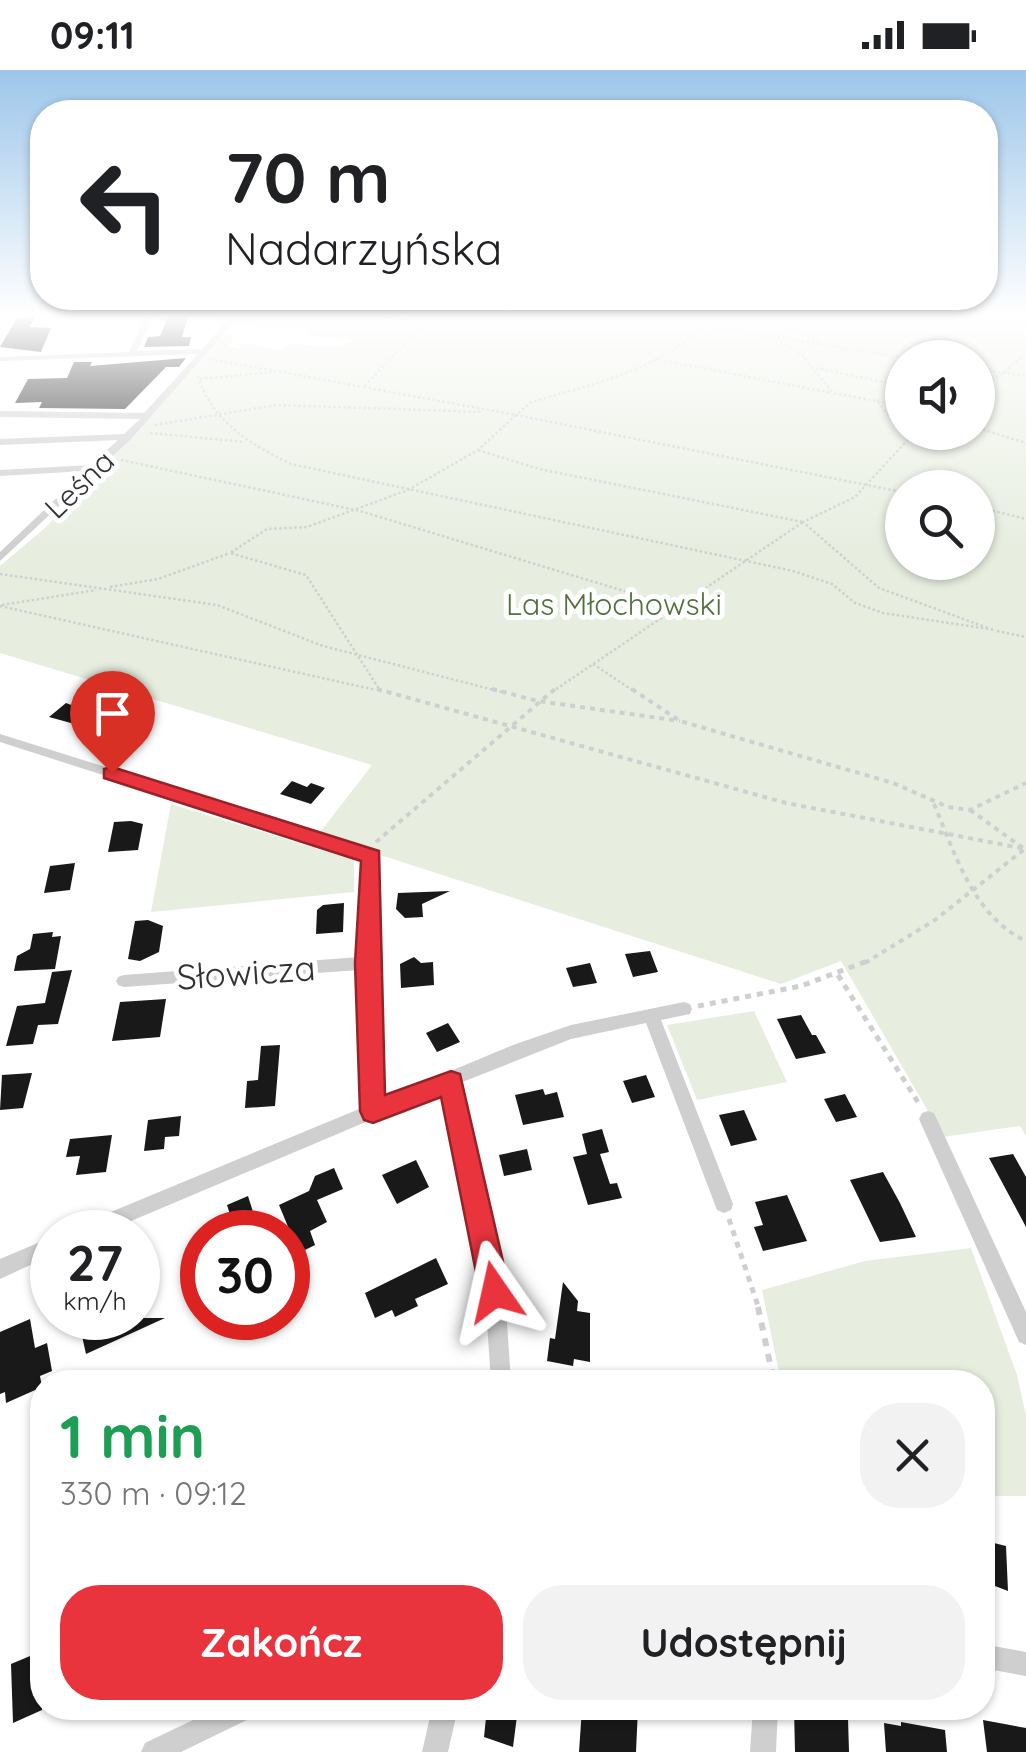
<!DOCTYPE html>
<html lang="pl">
<meta charset="utf-8">
<style>
body{margin:0;font-family:Quicksand,sans-serif;background:#f2f2f2;color:#202124;height:100vh;display:flex;flex-direction:column;font-size:38px;white-space:nowrap}
*{box-sizing:border-box;margin:0}
p{font-size:32px;color:#757577}
.icon{flex:none;width:55px;height:55px;fill:none;stroke:currentColor;stroke-width:2;stroke-linecap:round;stroke-linejoin:round}
.map{position:relative;flex:1;overflow:hidden}
.details{position:absolute;left:30px;top:1300px;width:965px;height:350px;display:flex;flex-direction:column;background:#fff;border-radius:40px;box-shadow:0 2px 8px #0004}
.details>*{flex:none}
.hud{position:absolute;left:30px;top:30px;width:968px;height:210px;border-radius:40px;box-shadow:0 2px 8px #0004;background:#fff;color:#202124;overflow:hidden}
.controls{position:absolute;left:885px;top:270px;display:grid;gap:20px}
.controls a{display:grid;place-items:center;width:110px;height:110px;border-radius:50%;background:#fff;box-shadow:0 2px 8px #0004;font-size:50px}
.speed{position:absolute;left:30px;top:1140px;display:flex;gap:20px;font-size:50px;font-weight:700;text-align:center}
.speed>*{display:grid;place-content:center;width:130px;height:130px;border-radius:50%;background:#fff;box-shadow:0 2px 8px #0004;line-height:1}
.speed small{font-size:25px;font-weight:400}
.speed .limit{border:15px solid #d22;background:#fff;color:#111}
.pin{position:absolute;display:grid;place-items:center;width:85px;height:85px;color:#fff;margin:-102px -42px;border-radius:50% 50% 50% 0;rotate:-45deg;box-shadow:0 0 10px #0007}
.pin .icon{rotate:45deg}
.me{position:absolute;width:110px;margin:-55px;rotate:349deg;stroke-linejoin:round;filter:drop-shadow(0 0 8px #0008)}
.turn{display:flex;align-items:center;gap:35px;height:210px;padding:0 30px;font-size:45px}
.turn .icon{width:130px;height:130px;stroke-width:2.5}
.turn b{display:block;font-size:70px;line-height:85px}
.round{display:grid;place-items:center;flex:none;width:105px;height:105px;border-radius:40px;background:#f2f2f2}
.summary{display:flex;align-items:center;justify-content:space-between;height:170px;padding:0 30px}
h1{font-size:60px;font-weight:700;line-height:75px;color:#1e9e55}
.primary-button{display:flex;gap:20px;margin-top:auto;padding:20px 30px}
.primary-button a{flex:1;height:115px;border-radius:40px;background:#e9343e;color:#fff;font-size:40px;font-weight:700;line-height:115px;text-align:center}
.primary-button a+a{background:#f2f2f2;color:#202124}
.status{display:flex;justify-content:space-between;align-items:center;height:70px;padding:0 50px;background:#fff;direction:ltr}
.status svg{height:28px;fill:currentColor}
.map>svg:first-child{display:block}
.green{fill:#e7eee0;fill-rule:evenodd}
.building{fill:#191919}
.lines{fill:none;stroke-linecap:round;stroke-linejoin:round}
.path-far3{stroke:#cfcfcf;stroke-width:2.5;stroke-dasharray:2.5 2.5;stroke-linecap:butt}
.path-far2{stroke:#cfcfcf;stroke-width:4;stroke-dasharray:5 5;stroke-linecap:butt}
.path-far1{stroke:#cfcfcf;stroke-width:5;stroke-dasharray:6 6;stroke-linecap:butt}
.path{stroke:#cfcfcf;stroke-width:6;stroke-dasharray:8 8;stroke-linecap:butt}
.minor{fill:#cfcfcf;fill-rule:evenodd}
.route{fill:#e9343e;stroke:#972228;stroke-width:2.5}
.labels{text-anchor:middle;dominant-baseline:central;stroke-width:10;stroke-linejoin:round;paint-order:stroke}
.far-street-label{font-size:30px;fill:#323232;stroke:#fff}
.far-park-label{font-size:30px;fill:#546f3d;stroke:#fff}
.street-label{font-size:35px;fill:#323232;stroke:#fff}
</style>
<div class="status"><b>09:11</b><svg viewBox="0 0 49 12"><path d="M0 12V9h3v3zM5 12V6h3v6zM10 12V3h3v9zM15 12V0h3v12zM26 1h20v11H26zM47 4h2v5h-2z"/></svg></div>
<div class="map">
<svg width="1026" height="1682" viewBox="0 0 1026 1682">
<rect width="100%" height="100%" fill="#fff"/>
<!-- green -->
<path class="green" d="M217,244H1026V1066L1020,1056L943,1067L841,891L781,914L318,765L372,695L0,583V496L46,457L223,262L234,266L229,276L240,279L242,273L281,280L290,274L336,277L356,270L308,266V259L214,254ZM902,288H978V362H902ZM902,418H978V492H902Z
M171,734L354,790V822L151,842Z
M754,941L787,1012L697,1030L667,955Z
M971,1178L1017,1305L1026,1345V1426H983L982,1312H781L762,1220L865,1191Z"/>
<!-- building -->
<path class="building" d="M169,244H189L182,267H191L189,276L144,277L148,267L160,266Z
M35,247L30,257L51,258L41,282L0,277L17,248Z
M186,288L179,297H166L125,339L39,338L42,332L15,333L28,309L67,308L74,292H92L90,296Z
M66,633L108,649L139,655L133,670L49,647Z
M292,711L307,717L311,713L325,718L311,734L280,724Z
M131,751L143,754L138,780L108,782L114,752Z
M75,793L70,820L44,823L50,796Z
M450,821L422,834L423,847L405,848L396,839L398,823Z
M344,833L343,862L316,864L317,840L323,835Z
M148,850L163,856L159,882L140,891L128,889L135,851Z
M53,862L52,867L61,866L55,899L14,901L17,886L30,879L33,864Z
M650,881L658,902L633,907L625,884Z
M414,887L421,893L433,892L434,915L401,918L400,894Z
M590,893L597,913L573,917L566,898Z
M72,900L58,954L38,955L33,974L6,976L17,936L45,933L52,902Z
M166,929L160,967L112,971L120,932Z
M801,945L812,965H816L826,983L796,989L777,949Z
M448,953L460,972L437,982L426,963Z
M280,975L275,1036L245,1038L247,1011L258,1010L261,976Z
M32,1003L23,1038L0,1040L2,1005Z
M646,1005L655,1027L632,1033L623,1011Z
M543,1019L545,1025L557,1022L564,1047L523,1055L515,1025Z
M845,1024L857,1047L836,1052L824,1029Z
M744,1040L757,1070L731,1076L719,1045Z
M181,1046L179,1066L165,1067L164,1079L144,1081L148,1050Z
M602,1059L609,1082L600,1084L610,1114L617,1113L622,1128L588,1135L573,1087L587,1084L582,1064Z
M112,1065L106,1102L76,1105L80,1086L66,1087L70,1069Z
M527,1079L532,1100L504,1106L499,1085Z
M1013,1084L1026,1107V1157L989,1088Z
M416,1090L429,1117L397,1134L382,1105Z
M334,1098L343,1119L317,1130L327,1152L310,1161L315,1175L299,1183L279,1135L309,1121L315,1106Z
M883,1102L900,1133L916,1167L880,1172L850,1110Z
M787,1125L807,1171L763,1181L754,1157L763,1155L755,1132Z
M248,1126L254,1145L233,1154L227,1135Z
M436,1188L448,1214L415,1229L418,1236L395,1247L392,1240L375,1248L365,1223Z
M563,1212L578,1231L577,1241L590,1243V1292L574,1289L573,1296L547,1291L550,1268L555,1269Z
M100,1248H165L86,1284L80,1257Z
M30,1249L35,1278L47,1273L52,1301L40,1306L42,1317L6,1333L5,1322L0,1324V1262Z
M982,1470L1006,1476L1008,1521L982,1511Z
M42,1581V1640L13,1653L11,1594Z
M487,1638H518L513,1677L484,1667Z
M582,1638H638L636,1682H579Z
M794,1638L848,1648L849,1682H795Z
M983,1650L1026,1658V1682H987Z
M901,1652L945,1660L947,1682H886L884,1653L901,1656Z"/>
<g class="lines">
<!-- path-far3 -->
<path class="path-far3" d="M370,244L425,254L363,317L516,345L478,380L408,420L307,457L267,459L230,483L306,505L381,622
M634,244L906,288
M679,244L698,252
M740,244L764,262
M762,244L818,272
M702,254C663,302 587,314 530,333L516,345L902,422
M772,267L801,284L833,323L877,331L902,362
M210,289L363,317
M655,289L832,323
M816,298L902,316
M978,299L1026,306
M198,306C212,352 250,374 291,394L793,501L832,514L855,533L883,543L995,560
M200,309L275,302
M978,316L1004,303L1026,283
M877,331L902,337
M155,355L277,335L483,342
M978,358L1026,373
M915,362L855,427L803,452L879,518L988,558
M150,363L245,372
M478,380L539,399L803,452
M121,390L360,441L677,537
M978,437L1026,449
M0,504L217,535L323,576L502,622
M110,517L158,509L230,483
M2,535L96,520
M0,536L376,620
M997,561L1026,567
M593,594L635,622
M552,622L803,452"/>
<!-- path-far2 -->
<path class="path-far2" d="M377,619L786,733L1026,779
M492,619L538,631L680,651
M632,619L680,651L893,713L948,737L970,740L1026,713
M934,734C955,784 974,847 1026,871
M970,740L1023,778
M376,772L555,619
M865,893L935,850L1026,778"/>
<!-- path-far1 -->
<path class="path-far1" d="M838,905L921,1037
M698,936L801,916L870,890
M729,1149L759,1239"/>
<!-- path -->
<path class="path" d="M758,1237L774,1312"/>
<!-- minor -->
<path class="minor" d="M2,244H10L0,255Z
M146,244H154L137,281L202,279L233,244H241L131,369L0,491V482L85,401L0,406V400L91,395L118,370L0,375V369L124,364L140,349L0,347V341L144,343L198,284L0,291V287L129,282Z
M0,664L377,782L379,786L375,893L381,1030L513,975L571,955L684,932L690,934L692,939L690,944L661,950L733,1134L731,1140L724,1143L717,1140L646,953L571,969L460,1013L505,1223L511,1312H491L485,1223L444,1019L105,1162H75L77,1156L364,1037L359,900L124,917L118,915L116,911L118,907L124,905L359,887L365,789L0,672Z
M928,1041L934,1043L1026,1242V1275L1019,1272L919,1049L922,1043Z
M52,1167V1185L0,1209V1189Z
M982,1574L1026,1582V1606L982,1598Z
M218,1638H257L253,1647L181,1682H141L145,1673Z
M432,1638H458L448,1682H422Z
M753,1638H778L776,1682H750Z"/>
</g>
<!-- sky -->
<linearGradient id="sky" x2="0" y2="1"><stop stop-color="#9dc6ea"/><stop offset="0.51" stop-color="#fff"/><stop offset="1" stop-color="#fff" stop-opacity="0"/></linearGradient>
<rect width="1026" height="479" fill="url(#sky)"/>
<!-- route -->
<path class="route" d="M112,697L379,781L385,1025L451,1001L460,1004L510,1222L506,1233L495,1237L485,1233L480,1222L441,1027L373,1053L364,1050L360,1041L355,893L361,791L104,708V699Z"/>
<g class="labels">
<!-- far-street labels -->
<g class="far-street-label">
<text transform="translate(79 414) rotate(-44)">Leśna</text>
</g>
<!-- far-park labels -->
<g class="far-park-label">
<text x="614" y="534">Las Młochowski</text>
</g>
<!-- street labels -->
<g class="street-label">
<text transform="translate(246 902) rotate(-4)">Słowicza</text>
</g>
</g>
</svg>
<div class="controls">
<a><svg class="icon" aria-label="sound" viewBox="0 0 24 24"><path d="M4 9h4l5-4v14l-5-4H4zM17 9q2 3 0 6"/></svg></a>
<a><svg class="icon" aria-label="search" viewBox="0 0 24 24"><circle cx="10" cy="10" r="6"/><path d="M15 15l6 6"/></svg></a>
</div>
<div class="speed"><div>27<small>km/h</small></div><div class="limit">30</div></div>
<div class="pin" style="left:112px;top:703px;background:#d93025"><svg class="icon" aria-label="arrive" viewBox="0 0 24 24"><path d="M6 21V4h12l-3 4 3 4H6"/></svg></div>
<svg class="me" style="left:495px;top:1222px" viewBox="-20 -20 40 40"><path d="M0-17L14 15 0 8-14 15z" fill="#e9343e" stroke="#fff" stroke-width="4"/></svg>
<div class="hud">
<div class="turn"><svg class="icon" aria-label="left" viewBox="0 0 24 24"><path d="M17 20v-9H6M10 6l-5 5 5 5"/></svg><div><b>70 m</b>Nadarzyńska</div></div>
</div>
<section class="details">
<div class="summary"><div><h1>1 min</h1><p>330 m · 09:12</p></div><a class="round"><svg class="icon" aria-label="close" viewBox="0 0 24 24"><path d="M6 6l12 12M18 6L6 18"/></svg></a></div>
<div class="primary-button"><a>Zakończ</a><a>Udostępnij</a></div>
</section>
</div>
